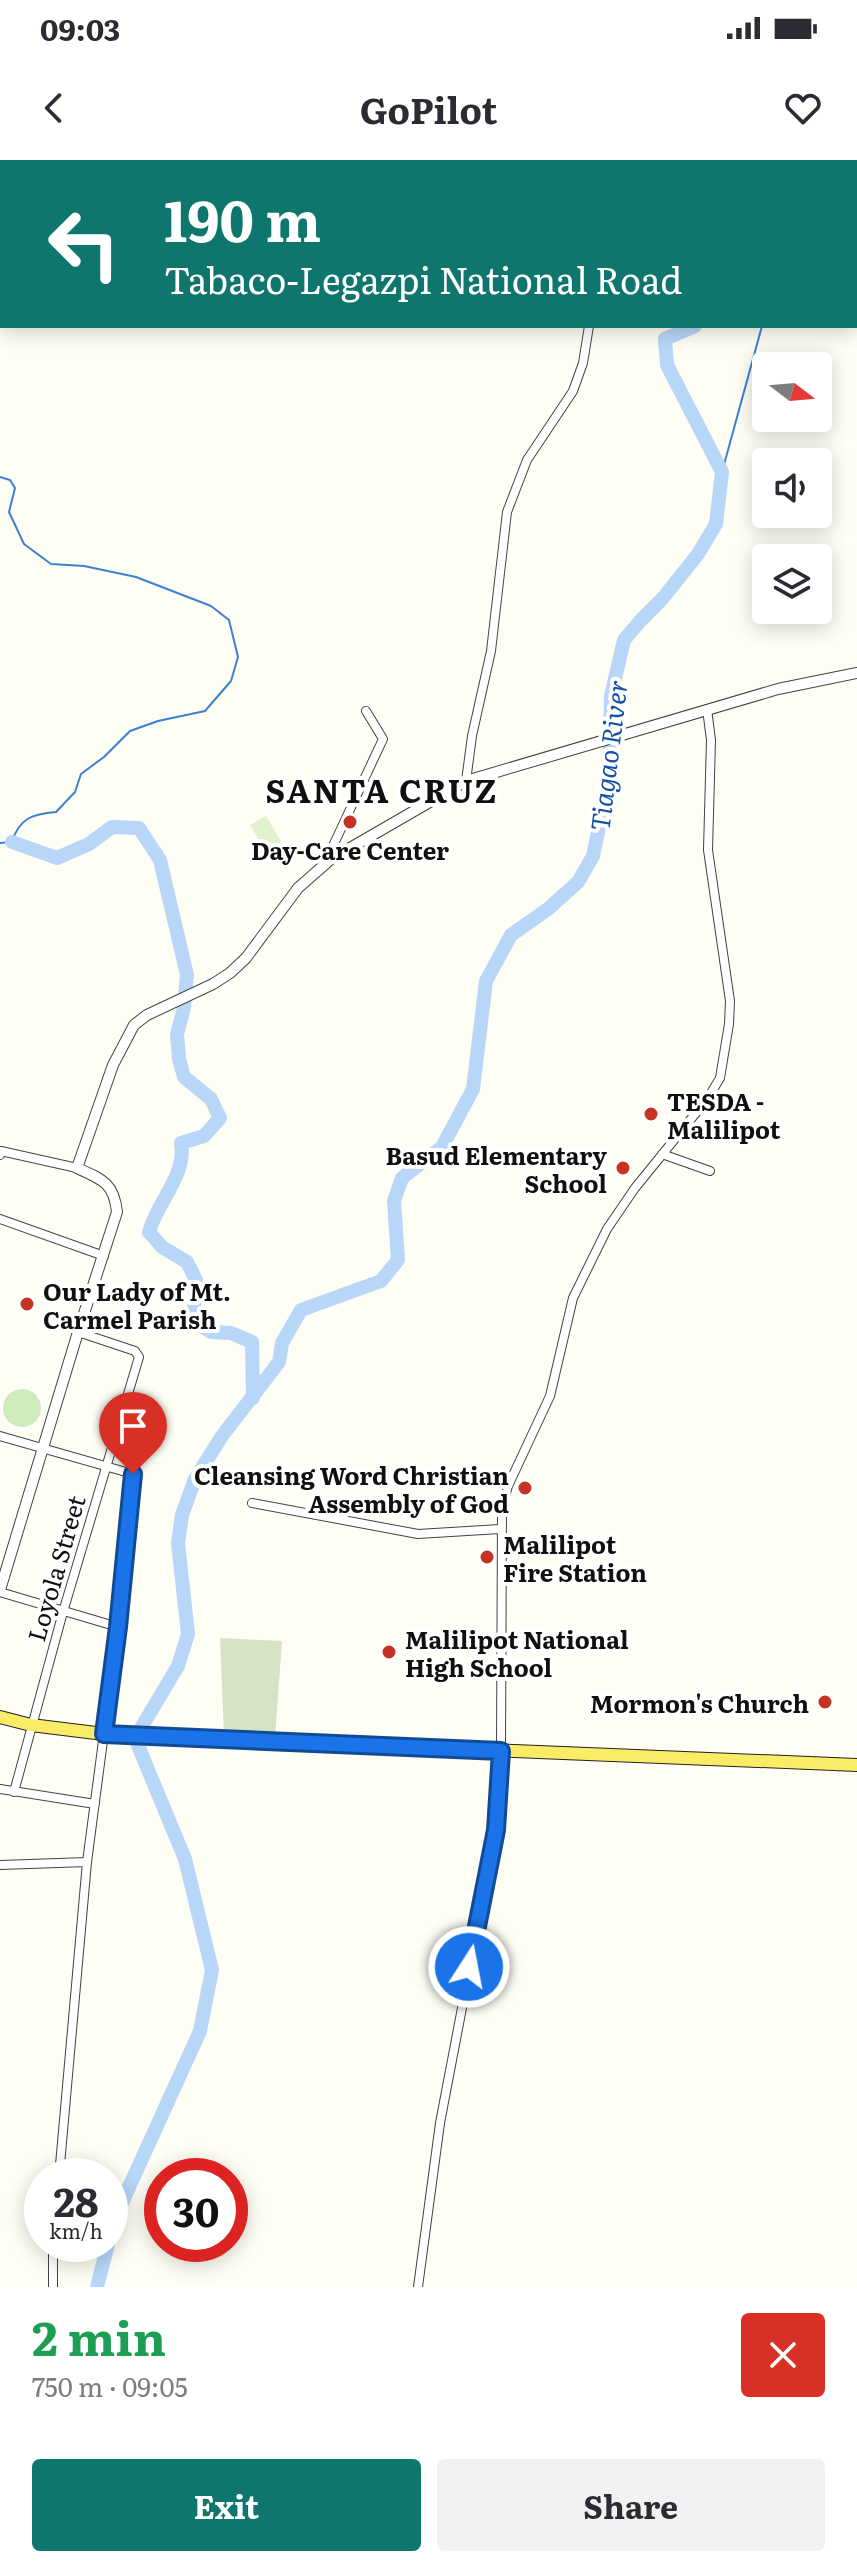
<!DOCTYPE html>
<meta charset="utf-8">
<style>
body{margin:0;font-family:Literata,serif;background:#f2f2f3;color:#2b2b33;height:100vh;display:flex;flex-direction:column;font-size:30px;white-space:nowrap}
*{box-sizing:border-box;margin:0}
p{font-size:26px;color:#7c7c81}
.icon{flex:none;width:44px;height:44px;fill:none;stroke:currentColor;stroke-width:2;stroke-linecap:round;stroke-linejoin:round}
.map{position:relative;height:2127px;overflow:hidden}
.drawer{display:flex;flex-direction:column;background:#fff;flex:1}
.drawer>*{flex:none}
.top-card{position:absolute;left:0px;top:0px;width:858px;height:168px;box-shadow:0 4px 20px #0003;background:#0f766e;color:#fff;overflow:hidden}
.needle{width:52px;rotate:106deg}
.buttons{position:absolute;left:752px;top:192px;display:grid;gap:16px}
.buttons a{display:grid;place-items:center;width:80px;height:80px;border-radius:8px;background:#fff;box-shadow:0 4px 20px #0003;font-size:40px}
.speed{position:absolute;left:24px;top:1998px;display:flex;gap:16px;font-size:40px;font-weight:700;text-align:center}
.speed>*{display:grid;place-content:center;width:104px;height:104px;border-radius:50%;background:#fff;box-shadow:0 4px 20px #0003;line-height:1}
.speed small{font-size:20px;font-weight:400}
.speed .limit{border:12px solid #d22;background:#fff;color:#111}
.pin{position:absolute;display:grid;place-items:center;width:68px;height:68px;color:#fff;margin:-82px -34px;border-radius:50% 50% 50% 0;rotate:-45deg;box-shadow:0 0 8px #0007}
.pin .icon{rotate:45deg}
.me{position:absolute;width:88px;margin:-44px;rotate:11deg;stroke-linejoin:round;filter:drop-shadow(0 0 6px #0008)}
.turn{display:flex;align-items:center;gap:28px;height:168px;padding:0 32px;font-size:36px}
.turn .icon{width:104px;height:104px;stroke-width:2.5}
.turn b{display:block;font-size:56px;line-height:68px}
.round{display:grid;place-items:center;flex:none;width:84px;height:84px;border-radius:8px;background:#f2f2f3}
.summary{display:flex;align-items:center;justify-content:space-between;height:136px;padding:0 32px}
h1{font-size:48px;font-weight:700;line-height:60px;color:#1e9e55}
.action{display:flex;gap:16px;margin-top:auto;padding:16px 32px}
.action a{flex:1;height:92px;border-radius:8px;background:#0f766e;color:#fff;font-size:32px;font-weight:700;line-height:92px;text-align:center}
.action a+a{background:#f2f2f3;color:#2b2b33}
.status{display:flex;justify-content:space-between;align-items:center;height:56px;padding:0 40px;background:#fff;direction:ltr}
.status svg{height:22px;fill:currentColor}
header{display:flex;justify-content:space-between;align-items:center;height:104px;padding:0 32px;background:#fff;font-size:36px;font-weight:700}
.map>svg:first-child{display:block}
.green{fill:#cdebbb}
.cemetery{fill:#d4e3c3}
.pitch{fill:#e0f2cd}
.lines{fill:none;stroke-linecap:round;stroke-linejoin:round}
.stream{stroke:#3c80d1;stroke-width:2}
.river{stroke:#b7d6f8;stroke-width:14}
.minor-casing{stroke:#434343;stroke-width:10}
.tertiary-casing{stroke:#434343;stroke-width:12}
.primary-casing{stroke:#212121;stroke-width:14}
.minor{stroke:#fff;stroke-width:8}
.tertiary{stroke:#fff;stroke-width:10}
.primary{stroke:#fbec68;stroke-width:12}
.route-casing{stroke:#114b97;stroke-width:20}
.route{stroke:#1a73e8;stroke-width:14}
.poi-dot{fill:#c53324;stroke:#fff;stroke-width:3}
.labels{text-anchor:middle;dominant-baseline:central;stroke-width:8;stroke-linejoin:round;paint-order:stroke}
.poi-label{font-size:24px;font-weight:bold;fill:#101010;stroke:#fff;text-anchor:start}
.street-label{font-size:24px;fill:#101010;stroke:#fff}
.water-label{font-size:26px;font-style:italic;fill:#1552a7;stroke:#fff}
.district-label{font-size:32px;font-weight:bold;letter-spacing:2px;fill:#101010;stroke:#fff}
</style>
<div class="status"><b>09:03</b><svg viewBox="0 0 49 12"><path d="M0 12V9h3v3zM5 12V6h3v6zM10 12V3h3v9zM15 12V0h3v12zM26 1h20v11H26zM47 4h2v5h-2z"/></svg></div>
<header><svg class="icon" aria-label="back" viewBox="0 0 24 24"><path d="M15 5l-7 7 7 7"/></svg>GoPilot<svg class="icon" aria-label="heart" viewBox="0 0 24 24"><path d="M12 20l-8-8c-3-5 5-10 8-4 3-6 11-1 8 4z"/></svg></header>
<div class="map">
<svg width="857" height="2127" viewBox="0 0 857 2127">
<rect width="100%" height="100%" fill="#fffef4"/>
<!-- green -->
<path class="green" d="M3 1248a19 19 0 1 1 38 0a19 19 0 1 1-38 0Z"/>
<!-- cemetery -->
<path class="cemetery" d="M220,1478L282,1481L275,1577L224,1575Z"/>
<!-- pitch -->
<path class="pitch" d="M266,656L282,683L266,692L250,665Z"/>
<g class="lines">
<!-- stream -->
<path class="stream" d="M722,312L762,166
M0,317L10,320L15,328L9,352L24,384L51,404L84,406L136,417L211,446L229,460L238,497L231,521L205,551L158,561L130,571L104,597L81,614L75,632L56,652C33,654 19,658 12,682L0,683"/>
<!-- river -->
<path class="river" d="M737,2L738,0
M12,682L57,698L89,684L112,667L139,668L160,700L187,815L184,848L177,874L179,899L184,917L211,939L220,958L204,976L181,983C187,1015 157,1042 149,1072L162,1087L187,1102L196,1120L194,1150L200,1165L211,1172L231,1173L252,1182L253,1238
M110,2077L115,2058L200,1871L212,1810L185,1699L137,1583L141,1568L178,1506L188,1474L178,1383L182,1355L195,1319L222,1276L279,1202L282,1183L301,1150L381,1121L398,1100L394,1041L402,1018L442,987L473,929L486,821L511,775L548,749L578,722L593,696L609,619L611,536L624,480L641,460L663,438L698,394L716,364L722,312L667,205L665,179L695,166
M97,2127L108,2084"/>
<!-- minor casing -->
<g class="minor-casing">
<path id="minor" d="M650,2L651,0
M466,621L472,576L491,491L507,352L527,300L573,231L583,203L589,166
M325,703L383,579L366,551
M662,994L710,1011
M0,995L1,991L77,1008
M0,1059L104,1096
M0,1276L133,1314L118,1467L87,1702L59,2016
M252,1343L418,1374L500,1369
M0,1432L118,1467
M0,1629L95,1644
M14,1632L63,1452L139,1197L135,1191L78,1172
M0,1705L87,1702
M53,2127V2084
M418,2127L440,1963L496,1670L501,1591L502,1347L508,1326L550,1236L573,1138L607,1069L635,1028L708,938L720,918L729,864L730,841L708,690L711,580L707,549"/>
</g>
<!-- tertiary casing -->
<g class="tertiary-casing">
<path id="tertiary" d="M0,1430L78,1172L117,1052C114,1023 102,1019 77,1008L113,905L134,865L147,855L213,824L230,813L246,798L298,728L331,699L466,621L778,529L857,513"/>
</g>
<!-- primary casing -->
<g class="primary-casing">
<path id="primary" d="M0,1557L31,1565L104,1574L857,1605"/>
</g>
<!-- minor -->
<use href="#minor" class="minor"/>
<!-- tertiary -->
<use href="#tertiary" class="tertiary"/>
<!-- primary -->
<use href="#primary" class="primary"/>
</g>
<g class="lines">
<!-- route casing -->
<g class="route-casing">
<path id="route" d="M133,1314L118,1467L104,1574L501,1591L496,1670L469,1807"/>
</g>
<!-- route -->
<use href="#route" class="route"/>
</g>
<!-- markers -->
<g class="poi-dot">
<circle cx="350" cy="662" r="8"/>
<circle cx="651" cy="954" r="8"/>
<circle cx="623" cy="1008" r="8"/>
<circle cx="27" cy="1144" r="8"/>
<circle cx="525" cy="1328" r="8"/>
<circle cx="487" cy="1397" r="8"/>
<circle cx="389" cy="1492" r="8"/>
<circle cx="825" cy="1542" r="8"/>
</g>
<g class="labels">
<!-- poi labels -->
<g class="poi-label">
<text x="350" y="689" text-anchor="middle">Day-Care Center</text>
<text x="667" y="940">TESDA -<tspan x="667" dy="28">Malilipot</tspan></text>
<text x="607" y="994" text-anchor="end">Basud Elementary<tspan x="607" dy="28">School</tspan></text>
<text x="43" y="1130">Our Lady of Mt.<tspan x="43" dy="28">Carmel Parish</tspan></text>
<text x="509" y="1314" text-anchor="end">Cleansing Word Christian<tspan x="509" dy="28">Assembly of God</tspan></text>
<text x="503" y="1383">Malilipot<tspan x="503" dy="28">Fire Station</tspan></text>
<text x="405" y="1478">Malilipot National<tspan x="405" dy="28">High School</tspan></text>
<text x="809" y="1542" text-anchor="end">Mormon's Church</text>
</g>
<!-- street labels -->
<g class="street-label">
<text transform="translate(55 1408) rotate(-74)">Loyola Street</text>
</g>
<!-- water labels -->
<g class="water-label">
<text transform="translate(607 595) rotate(-83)">Tiagao River</text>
</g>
<!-- district labels -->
<g class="district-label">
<text x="382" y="629">SANTA CRUZ</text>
</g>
</g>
</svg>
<div class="buttons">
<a><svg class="needle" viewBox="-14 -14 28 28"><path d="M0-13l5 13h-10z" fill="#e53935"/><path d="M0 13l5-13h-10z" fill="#7c7c81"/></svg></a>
<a><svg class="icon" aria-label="sound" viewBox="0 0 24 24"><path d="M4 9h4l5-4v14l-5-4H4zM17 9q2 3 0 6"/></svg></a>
<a><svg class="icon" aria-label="layers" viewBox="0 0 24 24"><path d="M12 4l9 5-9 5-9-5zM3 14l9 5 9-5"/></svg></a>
</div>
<div class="speed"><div>28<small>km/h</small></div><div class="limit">30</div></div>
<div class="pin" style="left:133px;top:1314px;background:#d93025"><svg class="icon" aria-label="arrive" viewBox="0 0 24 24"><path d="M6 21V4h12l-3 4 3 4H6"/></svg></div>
<svg class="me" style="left:469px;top:1807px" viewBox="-20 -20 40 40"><circle r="17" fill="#1a73e8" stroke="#fff" stroke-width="3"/><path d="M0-11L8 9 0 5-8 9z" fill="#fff"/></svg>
<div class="top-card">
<div class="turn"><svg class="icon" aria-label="left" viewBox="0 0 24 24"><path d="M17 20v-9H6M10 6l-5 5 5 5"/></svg><div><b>190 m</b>Tabaco-Legazpi National Road</div></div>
</div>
</div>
<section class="drawer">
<div class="summary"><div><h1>2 min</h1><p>750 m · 09:05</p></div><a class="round" style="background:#d93025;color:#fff"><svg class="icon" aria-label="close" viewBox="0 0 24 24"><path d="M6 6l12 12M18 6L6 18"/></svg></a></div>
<div class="action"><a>Exit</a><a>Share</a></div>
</section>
